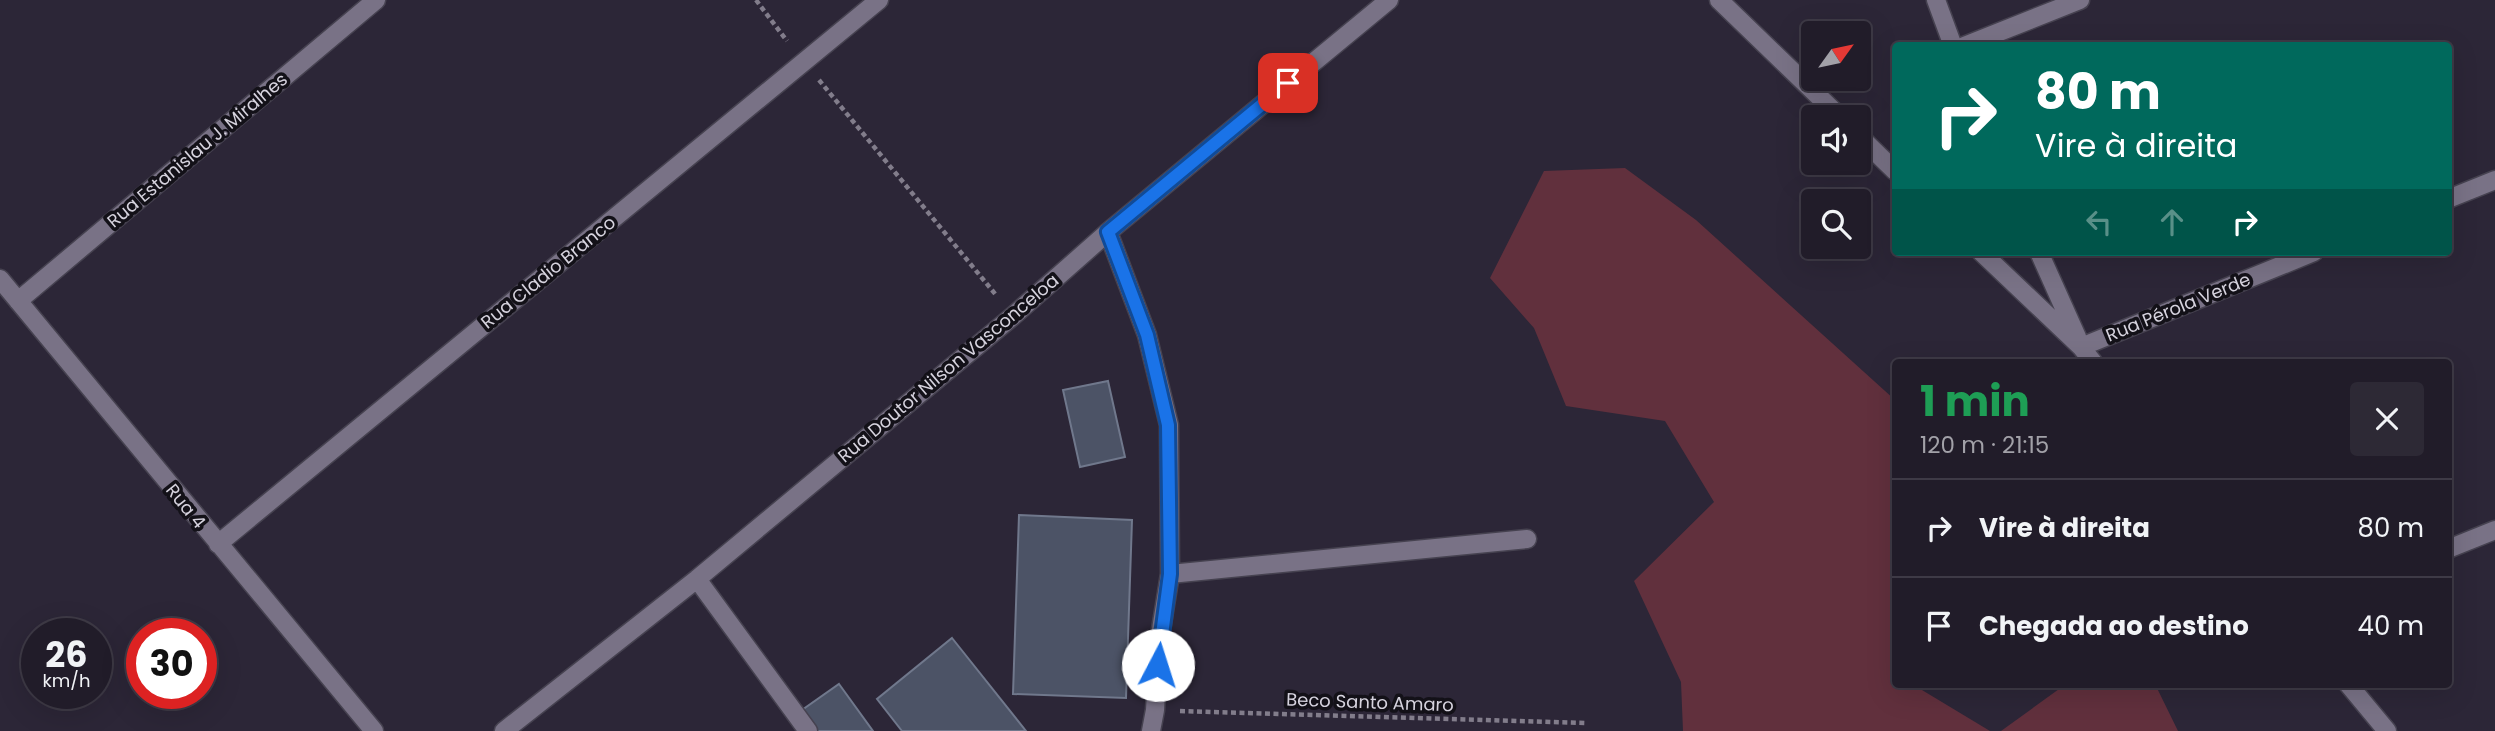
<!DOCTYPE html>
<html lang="pt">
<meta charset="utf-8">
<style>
body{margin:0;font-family:Poppins,sans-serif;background:#2d2935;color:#f1f3f6;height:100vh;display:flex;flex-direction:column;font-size:26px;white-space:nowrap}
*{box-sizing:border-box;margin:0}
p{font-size:23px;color:#a2a1a8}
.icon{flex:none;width:38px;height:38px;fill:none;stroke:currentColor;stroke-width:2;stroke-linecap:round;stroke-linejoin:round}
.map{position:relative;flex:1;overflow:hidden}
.details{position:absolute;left:1892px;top:359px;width:560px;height:329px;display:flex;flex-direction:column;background:#211c29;border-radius:7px;box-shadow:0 7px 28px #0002,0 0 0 2px #3e3a46}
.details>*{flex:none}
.banner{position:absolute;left:1892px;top:42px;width:560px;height:214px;border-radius:7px;box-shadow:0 7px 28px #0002,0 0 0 2px #3e3a46;background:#00695c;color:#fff;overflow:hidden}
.needle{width:46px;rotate:57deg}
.tools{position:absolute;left:1801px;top:21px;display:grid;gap:14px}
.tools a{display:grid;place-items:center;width:70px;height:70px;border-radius:7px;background:#211c29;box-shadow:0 7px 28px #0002,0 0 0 2px #3e3a46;font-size:35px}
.speed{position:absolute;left:21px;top:618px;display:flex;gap:14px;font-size:35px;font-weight:700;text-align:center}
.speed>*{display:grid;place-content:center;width:91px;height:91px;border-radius:50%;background:#211c29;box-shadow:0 7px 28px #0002,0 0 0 2px #3e3a46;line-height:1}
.speed small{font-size:18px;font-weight:400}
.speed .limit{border:10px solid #d22;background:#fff;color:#111}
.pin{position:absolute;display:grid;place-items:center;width:60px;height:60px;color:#fff;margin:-30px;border-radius:14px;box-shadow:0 4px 10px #0006}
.me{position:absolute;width:77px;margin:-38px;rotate:5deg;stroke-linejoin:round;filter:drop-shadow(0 0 5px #0008)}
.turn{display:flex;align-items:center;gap:24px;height:147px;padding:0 28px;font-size:32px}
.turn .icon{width:91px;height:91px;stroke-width:2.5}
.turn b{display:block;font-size:49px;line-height:60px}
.lanes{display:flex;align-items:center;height:66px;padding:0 28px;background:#0003;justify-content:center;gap:35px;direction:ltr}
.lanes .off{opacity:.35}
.round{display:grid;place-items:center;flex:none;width:74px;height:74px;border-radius:7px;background:#2d2935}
.headline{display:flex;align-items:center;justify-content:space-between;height:119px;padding:0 28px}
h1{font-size:42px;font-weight:700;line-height:52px;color:#1e9e55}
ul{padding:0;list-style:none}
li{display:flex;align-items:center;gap:21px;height:98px;padding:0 28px;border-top:2px solid #3e3a46}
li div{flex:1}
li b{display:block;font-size:26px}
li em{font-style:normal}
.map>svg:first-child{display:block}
.green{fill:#61303d}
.building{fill:#4c5366;stroke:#70788c;stroke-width:2}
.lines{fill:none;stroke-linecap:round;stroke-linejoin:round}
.minor-casing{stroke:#464250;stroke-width:21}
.path{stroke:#827d8b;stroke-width:4.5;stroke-dasharray:5 3.5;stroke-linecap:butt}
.minor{stroke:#797286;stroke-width:18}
.route-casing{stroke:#114b97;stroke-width:18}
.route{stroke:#1a73e8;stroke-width:12}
.labels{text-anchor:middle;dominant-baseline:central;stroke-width:7;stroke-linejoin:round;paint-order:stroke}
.street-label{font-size:18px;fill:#d6d3de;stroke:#131118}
</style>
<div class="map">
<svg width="2495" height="731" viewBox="0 0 2495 731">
<rect width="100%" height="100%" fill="#2c2637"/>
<!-- green -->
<path class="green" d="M1625,168L1696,220L1895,400V684H1912L1990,731H1683L1681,682L1634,581L1714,502L1665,421L1566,406L1534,328L1490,278L1544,171Z
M2066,684H2155L2178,731H2001Z"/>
<!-- building -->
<path class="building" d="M1108,381L1125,457L1080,467L1063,390Z
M1019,515L1132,520L1126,698L1013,694Z
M952,638L1026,731H902L877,699Z
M839,684L873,731H817L802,710Z"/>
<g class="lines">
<!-- minor casing -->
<g class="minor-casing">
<path id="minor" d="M1719,0L1840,117
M1936,0L1953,46
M1964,46L2080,0
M1858,135L1895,171
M2448,199L2495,180
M1108,232L1147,335L1169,425L1170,574L1159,642L1155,710L1151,731
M1981,252L2081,347L2093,362
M2039,252L2077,337
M0,279L374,731
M18,301L376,0
M2081,347L2314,252
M218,544L879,0
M2448,549L2495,530
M1170,574L1527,539
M697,579L808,731
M2348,684L2387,731
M504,731L697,579L1013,316L1108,232L1389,0"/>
</g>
<!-- path -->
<path class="path" d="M756,0L787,41
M819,80L996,295
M1180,711L1585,723"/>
<!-- minor -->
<use href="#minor" class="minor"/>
</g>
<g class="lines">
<!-- route casing -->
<g class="route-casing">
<path id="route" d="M1158,665L1170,574L1168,425L1147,335L1108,232L1288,83"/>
</g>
<!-- route -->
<use href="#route" class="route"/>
</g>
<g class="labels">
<!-- street labels -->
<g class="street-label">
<text transform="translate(197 150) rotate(-40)">Rua Estanislau J. Miralhes</text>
<text transform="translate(548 272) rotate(-39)">Rua Cladio Branco</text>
<text transform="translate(2178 307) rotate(-22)">Rua Pérola Verde</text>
<text transform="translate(948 368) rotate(-40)">Rua Doutor Nilson Vasconceloa</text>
<text transform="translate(186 506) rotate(51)">Rua 4</text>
<text transform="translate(1370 702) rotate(2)">Beco Santo Amaro</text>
</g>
</g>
</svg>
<div class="tools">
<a><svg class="needle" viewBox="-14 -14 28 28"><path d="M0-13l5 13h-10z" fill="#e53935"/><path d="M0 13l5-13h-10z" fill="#a2a1a8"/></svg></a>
<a><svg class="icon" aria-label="sound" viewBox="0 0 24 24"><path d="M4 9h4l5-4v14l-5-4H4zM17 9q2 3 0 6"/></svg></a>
<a><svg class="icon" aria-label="search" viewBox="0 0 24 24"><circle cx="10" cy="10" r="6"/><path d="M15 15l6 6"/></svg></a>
</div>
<div class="speed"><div>26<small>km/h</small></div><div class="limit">30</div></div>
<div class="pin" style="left:1288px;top:83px;background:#d93025"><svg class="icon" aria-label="arrive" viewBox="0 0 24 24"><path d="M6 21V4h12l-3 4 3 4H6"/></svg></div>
<svg class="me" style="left:1158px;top:665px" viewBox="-20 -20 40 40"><circle r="19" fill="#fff"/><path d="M0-13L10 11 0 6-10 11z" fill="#1a73e8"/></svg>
<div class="banner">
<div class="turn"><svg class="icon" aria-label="right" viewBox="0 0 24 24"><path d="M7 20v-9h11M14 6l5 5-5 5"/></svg><div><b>80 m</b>Vire à direita</div></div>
<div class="lanes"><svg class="icon off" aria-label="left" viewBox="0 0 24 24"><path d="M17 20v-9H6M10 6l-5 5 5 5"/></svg><svg class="icon off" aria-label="ahead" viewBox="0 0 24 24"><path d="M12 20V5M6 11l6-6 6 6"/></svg><svg class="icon" aria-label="right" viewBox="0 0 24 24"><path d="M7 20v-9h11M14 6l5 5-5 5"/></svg></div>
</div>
<section class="details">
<div class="headline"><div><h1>1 min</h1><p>120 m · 21:15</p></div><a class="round"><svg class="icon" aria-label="close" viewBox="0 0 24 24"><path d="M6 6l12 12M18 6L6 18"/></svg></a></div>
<ul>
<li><svg class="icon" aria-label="right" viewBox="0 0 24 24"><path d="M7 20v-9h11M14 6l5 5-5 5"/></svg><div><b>Vire à direita</b></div><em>80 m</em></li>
<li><svg class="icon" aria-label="arrive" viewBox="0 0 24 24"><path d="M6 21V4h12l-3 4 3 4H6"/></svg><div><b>Chegada ao destino</b></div><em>40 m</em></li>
</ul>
</section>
</div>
